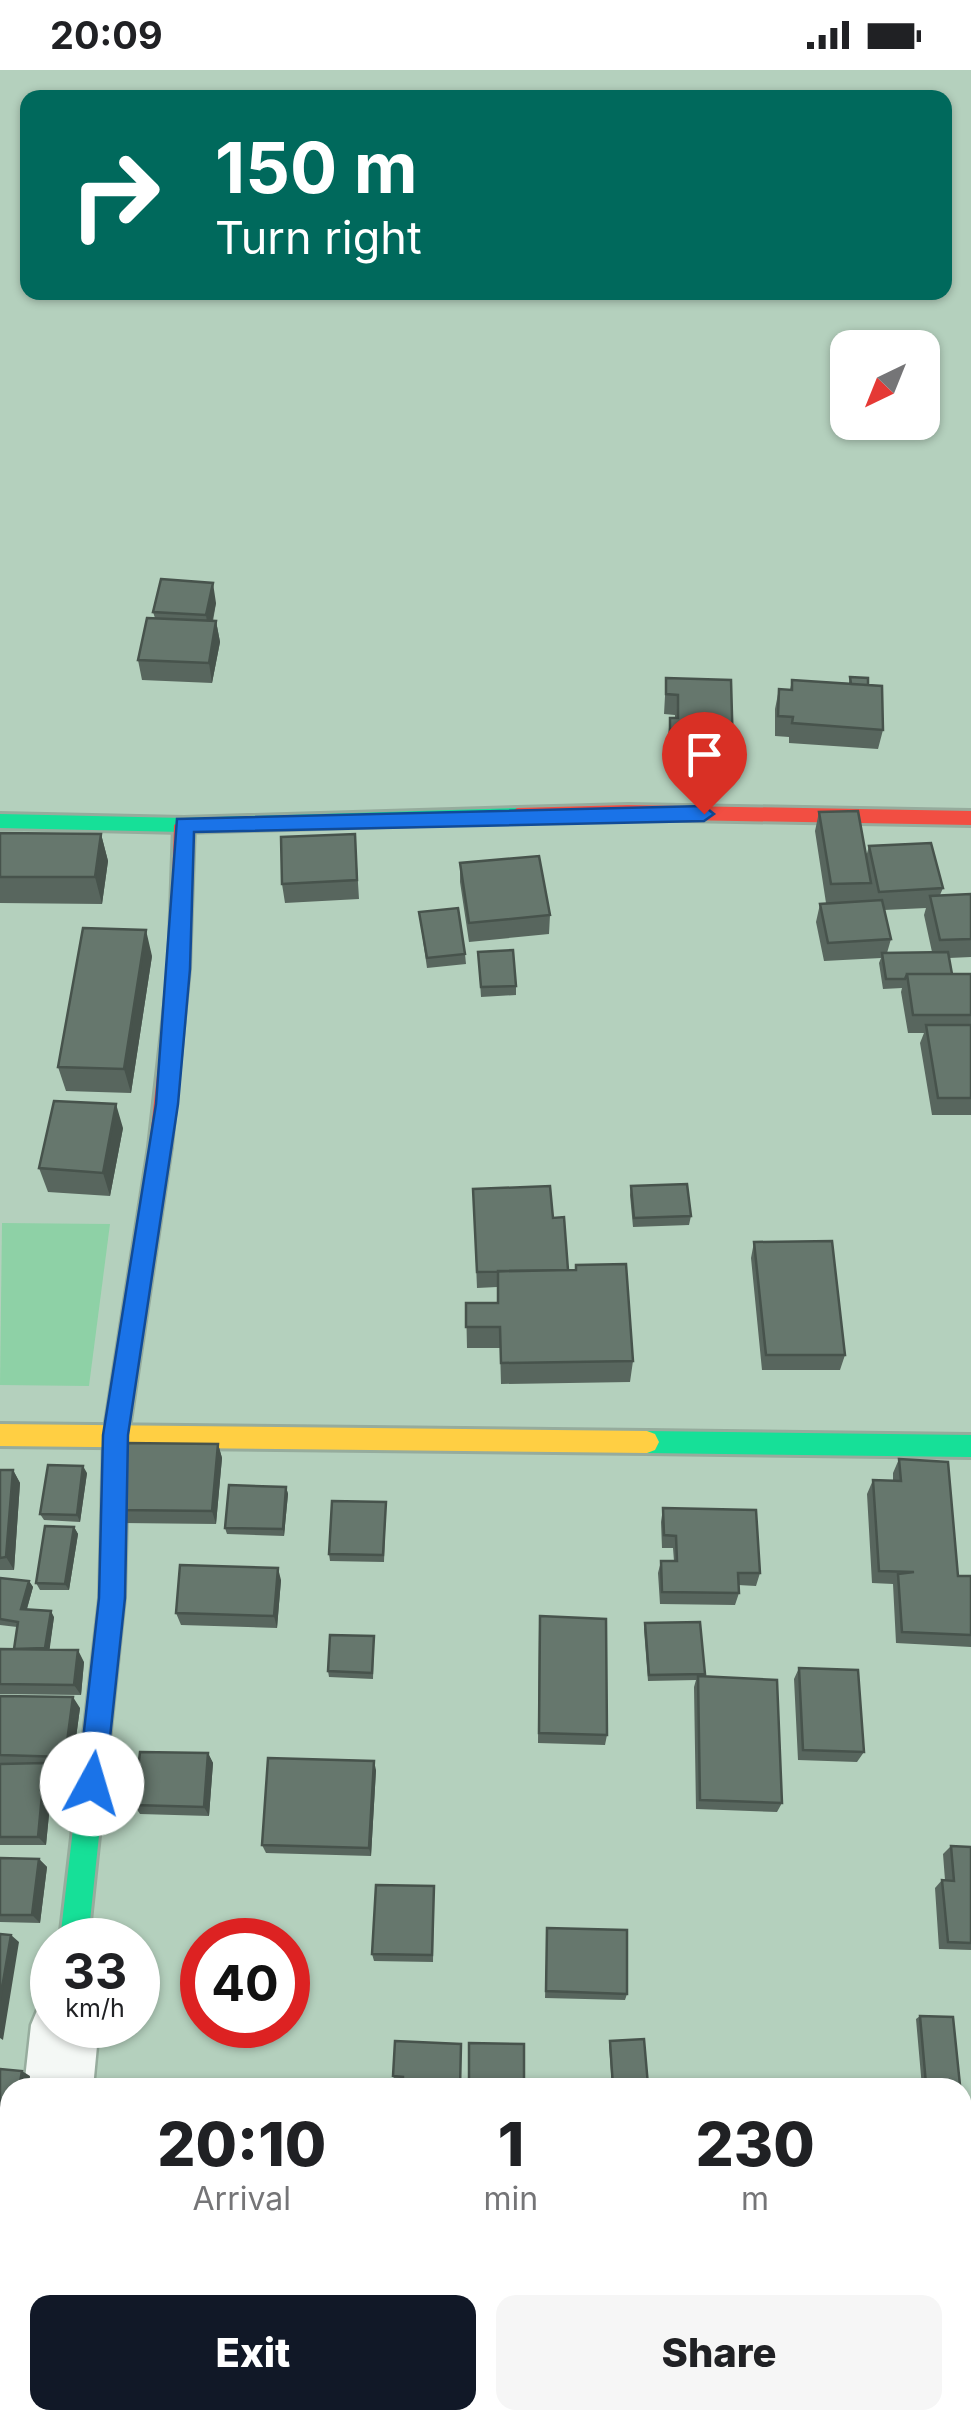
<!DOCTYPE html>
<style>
body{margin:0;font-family:Inter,sans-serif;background:#f6f6f6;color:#202124;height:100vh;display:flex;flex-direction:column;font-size:38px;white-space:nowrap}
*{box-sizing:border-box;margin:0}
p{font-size:32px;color:#757577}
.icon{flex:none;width:55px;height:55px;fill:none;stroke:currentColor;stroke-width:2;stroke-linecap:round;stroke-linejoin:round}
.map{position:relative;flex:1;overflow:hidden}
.side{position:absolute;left:0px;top:2008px;width:972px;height:352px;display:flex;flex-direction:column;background:#fff;border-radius:30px 30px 0 0;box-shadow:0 2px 8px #0004}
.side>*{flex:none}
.banner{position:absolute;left:20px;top:20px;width:932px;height:210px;border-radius:20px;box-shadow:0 2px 8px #0004;background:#00695c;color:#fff;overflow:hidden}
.needle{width:65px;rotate:223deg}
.tools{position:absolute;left:830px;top:260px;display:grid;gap:20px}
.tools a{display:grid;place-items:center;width:110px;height:110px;border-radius:20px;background:#fff;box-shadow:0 2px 8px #0004;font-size:50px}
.speed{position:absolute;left:30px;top:1848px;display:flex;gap:20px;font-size:50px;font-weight:700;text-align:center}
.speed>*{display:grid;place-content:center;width:130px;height:130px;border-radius:50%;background:#fff;box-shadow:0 2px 8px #0004;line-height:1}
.speed small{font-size:25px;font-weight:400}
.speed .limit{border:15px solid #d22;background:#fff;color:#111}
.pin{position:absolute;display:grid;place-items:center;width:85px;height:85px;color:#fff;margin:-102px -42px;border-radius:50% 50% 50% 0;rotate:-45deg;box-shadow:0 0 10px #0007}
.pin .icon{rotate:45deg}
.me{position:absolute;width:110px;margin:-55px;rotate:6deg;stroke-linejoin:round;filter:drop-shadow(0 0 8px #0008)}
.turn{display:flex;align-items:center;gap:35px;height:210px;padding:0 30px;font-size:45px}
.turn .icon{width:130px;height:130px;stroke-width:2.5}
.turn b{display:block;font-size:70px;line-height:85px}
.eta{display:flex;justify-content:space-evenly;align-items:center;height:170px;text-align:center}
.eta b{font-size:60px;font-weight:800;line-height:70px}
.button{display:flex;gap:20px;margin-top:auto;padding:20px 30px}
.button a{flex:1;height:115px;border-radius:20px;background:#111827;color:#fff;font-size:40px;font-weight:800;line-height:115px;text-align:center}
.button a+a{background:#f6f6f6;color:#202124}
.status{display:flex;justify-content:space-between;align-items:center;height:70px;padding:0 50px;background:#fff;direction:ltr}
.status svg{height:28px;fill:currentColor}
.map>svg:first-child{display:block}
.green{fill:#8ed1a6}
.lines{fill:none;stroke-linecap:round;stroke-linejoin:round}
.street-casing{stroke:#96ac9d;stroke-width:5}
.fast-casing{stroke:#96ac9d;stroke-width:6}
.slow-casing{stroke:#96ac9d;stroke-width:6}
.jam-casing{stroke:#96ac9d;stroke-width:6}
.street{fill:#f4f8f5;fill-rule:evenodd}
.fast{fill:#16e098;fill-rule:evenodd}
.slow{fill:#ffcf43;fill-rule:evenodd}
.jam{fill:#f24e42;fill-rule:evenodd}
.wall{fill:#58665e;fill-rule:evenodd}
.shaded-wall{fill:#47534c}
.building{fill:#66776d;stroke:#47534c;stroke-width:2.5}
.route{fill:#1a73e8;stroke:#114b97;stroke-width:2.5}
</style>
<div class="status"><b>20:09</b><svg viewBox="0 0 49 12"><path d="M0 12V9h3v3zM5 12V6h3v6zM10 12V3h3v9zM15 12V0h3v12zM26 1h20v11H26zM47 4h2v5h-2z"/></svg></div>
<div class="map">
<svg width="971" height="2359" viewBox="0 0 971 2359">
<rect width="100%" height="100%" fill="#b4d0bd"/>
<!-- green -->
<path class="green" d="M2,1153L110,1154L89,1316L0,1315Z"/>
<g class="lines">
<!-- street casing -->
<g class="street-casing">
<path id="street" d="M52,1926V1955H99L93,2018H24L31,1955L41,1931Z
M10,2318V2350H59L58,2359H0V2322Z"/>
</g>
<!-- fast casing -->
<g class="fast-casing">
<path id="fast" d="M517,738L527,745L517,752L184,762L0,758V744L184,748Z
M160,1068L168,1071L171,1077L128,1365L124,1528L88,1870H60L100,1528L104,1365L149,1077L152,1071Z
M647,1361L971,1365V1387L647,1383L639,1380L635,1372L639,1364Z"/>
</g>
<!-- slow casing -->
<g class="slow-casing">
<path id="slow" d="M0,1354L647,1361L655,1364L659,1372L655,1380L647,1383L0,1376Z"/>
</g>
<!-- jam casing -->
<g class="jam-casing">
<path id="jam" d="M628,735L971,741V755L628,749L517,752L507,745L517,738Z
M184,748L194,755L189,899L171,1077L168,1083H152L149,1077L169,899L174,755Z"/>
</g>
<!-- street -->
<use href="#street" class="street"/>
<!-- fast -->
<use href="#fast" class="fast"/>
<!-- slow -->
<use href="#slow" class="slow"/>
<!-- jam -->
<use href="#jam" class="jam"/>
</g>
<!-- wall -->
<path class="wall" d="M216,533L213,551H216L220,572L212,613L142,610L138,590L155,548L153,542Z
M850,607L868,615L883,660L878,679L789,673V667L775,666V639L779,619L790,620L792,610L849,613Z
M666,608L733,681L730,700L668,698V667L670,648H675V645L664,644Z
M819,742L866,787L869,776L943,818L940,825L971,824V887L949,888L952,904H971V1045H932L920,973L924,963H908L901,922L902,918L883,919L879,893L881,888L824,891L816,852L820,834L826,833L815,761ZM926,838L924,845L932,882L887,883L891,869L884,840Z
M0,763L101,764L108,791L102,834L0,833Z
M355,764L359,829L285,833L282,814Z
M460,793L550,845L549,864L469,872L460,812Z
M419,842L465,884L466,894L427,898Z
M478,882L516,916V925L481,927Z
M152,886L131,1023L66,1021L58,997Z
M123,1058L110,1126L48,1122L39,1098Z
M631,1116L691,1146L689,1155L633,1157L630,1125Z
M473,1119L553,1148L568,1200L633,1291L630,1312L501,1314L500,1278H467L466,1233H498L497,1217L477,1218Z
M754,1172L845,1285L840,1300H762L751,1188Z
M218,1374L222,1388L216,1454L122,1453L117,1440Z
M899,1389L958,1506H971V1577L896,1573L893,1514L872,1513L867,1424L873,1410L893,1411V1403Z
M0,1400H13L20,1413L14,1500H0Z
M87,1403L80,1452L44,1450L40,1444Z
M286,1417L288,1424L284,1466L227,1464L225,1458Z
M386,1432L384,1492L330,1491L329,1484Z
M663,1438L760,1503L756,1516L738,1515L739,1523L735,1535L660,1534L658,1503L661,1491H674L673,1478H662L661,1452Z
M74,1457L78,1464L69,1520H40L36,1513Z
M0,1508L29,1511L33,1517L27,1539L54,1547L49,1580L84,1592L81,1625L0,1624V1579H14L17,1557L0,1555Z
M281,1510L277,1558L181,1555L176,1543Z
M645,1553L705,1604L704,1606L782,1733L777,1742L696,1739L694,1617L696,1610L648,1611L644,1559Z
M539,1558L607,1665L605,1675L538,1673Z
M374,1566L373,1609L329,1607L328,1601Z
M799,1598L864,1682L857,1692L798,1690L794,1609Z
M0,1626L80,1638L72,1697L47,1696L53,1703L46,1775H0Z
M208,1683L213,1693L209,1746L140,1744L134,1735Z
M376,1700L371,1786L266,1783L262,1775Z
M951,1776L971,1777V1880L939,1879L935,1818L942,1810H945L943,1784Z
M0,1788L39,1789L47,1797L40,1853L0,1852Z
M434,1816L433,1892L374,1891L372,1884Z
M547,1858L627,1924L625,1930L545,1928Z
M920,1946L960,2015L955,2018L922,2017L916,1949Z
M610,1971L648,2015L646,2018H612L609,1974Z
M461,1974L403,2012L395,2011L393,2006Z"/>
<!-- shaded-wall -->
<path class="shaded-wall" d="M213,513L216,533L209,566L206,545Z
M216,551L220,572L212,613L209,593Z
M101,764L108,791L102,834L95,807Z
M146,860L152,886L131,1023L124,999Z
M116,1034L123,1058L110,1126L103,1103Z
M218,1374L222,1388L216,1454L212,1441Z
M83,1396L87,1403L80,1452L77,1445Z
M13,1400L20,1413L14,1500L6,1487Z
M286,1417L288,1424L284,1466L283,1459Z
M74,1457L78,1464L69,1520L65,1514Z
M278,1498L281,1510L277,1558L274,1546Z
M29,1511L33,1517L25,1545L21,1539Z
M51,1541L54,1547L49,1584L45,1578Z
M78,1580L84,1592L81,1625L74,1615Z
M73,1627L80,1638L72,1697L65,1687Z
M208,1683L213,1693L209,1746L204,1737Z
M374,1691L376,1700L371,1786L369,1778Z
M45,1693L53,1703L46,1775L38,1767Z
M39,1789L47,1797L40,1853L32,1845Z
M11,1865L19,1872L3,1970L0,1968V1930Z
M22,2001L30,2006L29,2018H19Z"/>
<!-- building -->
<path class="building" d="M161,509L213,513L206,545L153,542Z
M147,548L216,551L209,593L138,590Z
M850,607L868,608V615L851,614Z
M666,608L731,610L733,681L670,678V648H678V625L666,624Z
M792,610L882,616L883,660L792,653L793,647L778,646L779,619L792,620Z
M858,741L871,813L831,814L819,742Z
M0,763L101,764L95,807H0Z
M355,764L357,810L282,814L281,767Z
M931,773L943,818L879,822L869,776Z
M539,786L550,845L469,853L460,793Z
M971,824V869L940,870L930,826Z
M882,830L891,869L828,873L820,834Z
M458,838L465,884L427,888L419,842Z
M83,858L146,860L124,999L58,997Z
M513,880L516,916L481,917L478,882Z
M948,882L952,904H907L905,909H886L882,883Z
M907,904H971V945H913Z
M926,955H971V1028H938Z
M54,1031L116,1034L103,1103L39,1098Z
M687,1114L691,1146L634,1148L631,1116Z
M550,1116L553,1148L564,1147L568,1200L477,1202L473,1119Z
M832,1171L845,1285H766L754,1172Z
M626,1194L633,1291L501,1293L500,1257H466V1233H498V1201L576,1200V1195Z
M124,1373L218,1374L212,1441L117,1440Z
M899,1389L948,1392L958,1506H971V1565L902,1562L898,1504L914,1502L879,1501L873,1410L901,1411Z
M48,1395L83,1396L77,1445L40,1444Z
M0,1400H13L6,1487L0,1488Z
M229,1415L286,1417L283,1459L225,1458Z
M332,1431L386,1432L383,1485L329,1484Z
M663,1438L756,1440L760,1503H738L739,1523L662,1522L661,1491H677L676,1466L664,1465Z
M45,1456L74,1457L65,1514L36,1513Z
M180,1495L278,1498L274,1546L176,1543Z
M0,1508L29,1511L21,1539L51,1541L45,1578L14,1579L18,1552L0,1549Z
M540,1546L606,1549L607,1665L539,1663Z
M700,1552L705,1604L649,1605L645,1553Z
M330,1565L374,1566L372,1603L328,1601Z
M0,1579L78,1580L74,1615L0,1614Z
M799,1598L858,1600L864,1682L803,1680Z
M698,1606L777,1610L782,1733L700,1730Z
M0,1626L73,1627L65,1687L0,1685Z
M140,1682L208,1683L204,1737L134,1735Z
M268,1688L374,1691L369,1778L262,1775Z
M45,1693L38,1767H0V1694Z
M951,1776L971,1777V1873L948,1872L942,1810L954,1811Z
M0,1788L39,1789L32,1845H0Z
M376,1815L434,1816L432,1885L372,1884Z
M547,1858L627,1860V1924L546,1921Z
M0,1864L11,1865L0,1930Z
M920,1946L953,1947L960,2015L926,2014Z
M644,1969L648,2015L613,2017L610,1971Z
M395,1971L461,1974L460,2018H403V2007L393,2006Z
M469,1973L524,1974V2018H469Z
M0,1999L22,2001L19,2018H10V2065L0,2064Z
M962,2070L971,2071V2170H962Z"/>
<!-- route -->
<path class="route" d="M704,736L714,744L704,751L194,762L190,899L178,1034L128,1365L125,1528L105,1714L101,1723L92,1727L82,1723L78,1714L99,1528L103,1365L156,1034L177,749Z"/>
</svg>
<div class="tools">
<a><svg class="needle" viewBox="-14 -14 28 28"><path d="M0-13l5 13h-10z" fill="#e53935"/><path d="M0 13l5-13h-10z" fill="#757577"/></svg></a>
</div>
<div class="speed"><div>33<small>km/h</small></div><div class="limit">40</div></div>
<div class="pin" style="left:704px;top:744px;background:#d93025"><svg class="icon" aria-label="arrive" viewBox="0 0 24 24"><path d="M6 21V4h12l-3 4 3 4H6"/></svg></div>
<svg class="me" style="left:92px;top:1714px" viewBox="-20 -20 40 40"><circle r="19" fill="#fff"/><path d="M0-13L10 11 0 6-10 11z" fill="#1a73e8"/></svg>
<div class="banner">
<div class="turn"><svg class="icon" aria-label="right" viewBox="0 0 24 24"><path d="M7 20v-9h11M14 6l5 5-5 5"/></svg><div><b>150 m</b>Turn right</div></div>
</div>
<section class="side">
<div class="eta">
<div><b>20:10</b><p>Arrival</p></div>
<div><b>1</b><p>min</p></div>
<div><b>230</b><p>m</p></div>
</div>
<div class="button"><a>Exit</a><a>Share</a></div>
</section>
</div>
